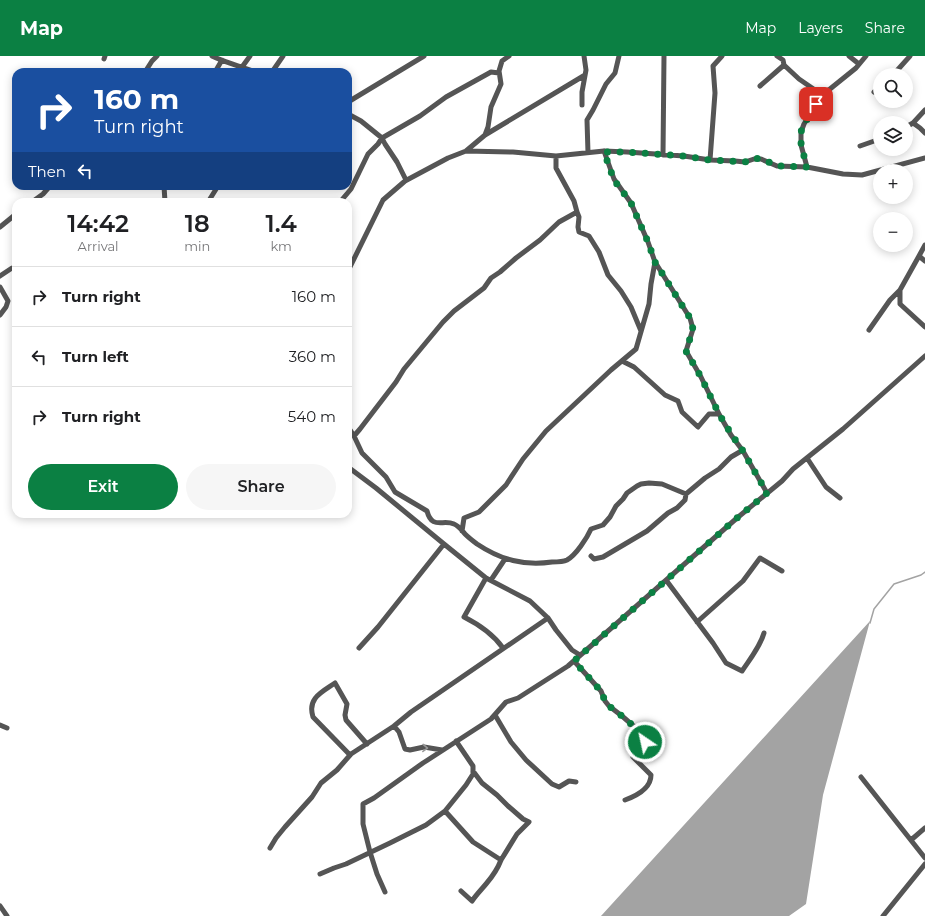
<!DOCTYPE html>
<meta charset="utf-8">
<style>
body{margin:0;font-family:Montserrat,sans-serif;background:#f6f6f6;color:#202124;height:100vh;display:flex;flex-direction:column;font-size:15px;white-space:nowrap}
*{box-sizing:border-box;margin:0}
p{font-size:13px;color:#757577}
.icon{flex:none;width:22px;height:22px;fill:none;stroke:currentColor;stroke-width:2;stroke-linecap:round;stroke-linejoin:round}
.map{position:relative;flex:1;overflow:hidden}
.side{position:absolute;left:12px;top:142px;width:340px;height:320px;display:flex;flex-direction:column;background:#fff;border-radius:12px;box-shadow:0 2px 10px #0003}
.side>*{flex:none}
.guide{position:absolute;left:12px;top:12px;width:340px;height:122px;border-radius:12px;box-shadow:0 2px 10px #0003;background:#1a4fa0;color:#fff;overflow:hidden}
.fabs{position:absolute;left:873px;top:12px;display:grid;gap:8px}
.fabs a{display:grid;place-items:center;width:40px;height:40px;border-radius:50%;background:#fff;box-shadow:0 2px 10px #0003;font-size:20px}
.pin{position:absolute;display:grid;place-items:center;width:34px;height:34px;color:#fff;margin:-17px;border-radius:8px;box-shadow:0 2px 6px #0006}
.me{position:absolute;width:44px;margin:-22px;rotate:326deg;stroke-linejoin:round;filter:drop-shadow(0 0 3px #0008)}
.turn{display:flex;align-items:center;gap:14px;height:84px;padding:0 16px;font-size:18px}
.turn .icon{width:52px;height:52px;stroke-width:2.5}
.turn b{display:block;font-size:28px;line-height:34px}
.then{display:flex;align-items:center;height:38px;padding:0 16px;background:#0003;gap:8px;font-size:15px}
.eta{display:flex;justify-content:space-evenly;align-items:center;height:68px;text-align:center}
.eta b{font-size:24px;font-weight:600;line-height:28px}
.primary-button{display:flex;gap:8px;margin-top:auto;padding:8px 16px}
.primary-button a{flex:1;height:46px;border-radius:24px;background:#0b8043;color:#fff;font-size:16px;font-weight:600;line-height:46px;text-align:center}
.primary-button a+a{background:#f6f6f6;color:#202124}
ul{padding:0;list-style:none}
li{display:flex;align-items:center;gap:12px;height:60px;padding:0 16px;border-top:1px solid #e0e0e0}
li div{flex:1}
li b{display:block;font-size:15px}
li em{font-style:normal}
header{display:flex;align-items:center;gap:24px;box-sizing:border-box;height:56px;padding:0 20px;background:#0b8043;color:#fff}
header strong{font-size:19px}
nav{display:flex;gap:22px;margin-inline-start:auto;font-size:14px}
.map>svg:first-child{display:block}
.water{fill:#a3a3a3}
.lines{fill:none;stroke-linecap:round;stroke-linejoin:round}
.stream{stroke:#a3a3a3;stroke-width:1.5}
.street{stroke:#555;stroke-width:5}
.oneway{stroke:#999}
.route{stroke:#0b8043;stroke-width:7;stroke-dasharray:0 12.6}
</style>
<header>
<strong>Map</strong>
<nav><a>Map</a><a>Layers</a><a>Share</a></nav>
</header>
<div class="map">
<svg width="925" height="860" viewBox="0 0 925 860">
<rect width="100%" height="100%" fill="#fff"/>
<!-- water -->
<path class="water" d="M870,565L823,739L806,848L789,860H601Z"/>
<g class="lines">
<!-- stream -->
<path class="stream" d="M870,567L874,553L894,528L921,519L925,516"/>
<!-- street -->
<path class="street" d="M212,0C226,7 241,10 255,16
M777,0L783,4L784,9L799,23L815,34L820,40
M849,0L859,8
M104,3L105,0
M242,11L250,0
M145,16L152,5L157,0
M215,16L222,4
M272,16L283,0
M893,19L910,0
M760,30L784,9
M874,36L880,30
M348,46L424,0
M582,49V36L586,14L584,0
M348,58L361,65L382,82L385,88L397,106L406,124
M913,67L925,54
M906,71L913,67L920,72L925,77
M485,79L585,19
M860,90L880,83
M466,95L485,79L488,71L491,51L501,28L499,15L502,5L509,0
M588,97L587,64L593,54L606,28L615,17L619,0
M663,99L664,0
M710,104L715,37L713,10L722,0
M807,111L801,89V76L804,68L813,54L820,40L825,37L856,12L866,0
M164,130L165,146
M32,146L43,138L50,130
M208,146L218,130
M340,146L351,133L368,98L378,88L382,82L420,60L446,41L491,16L499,17
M577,156L579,161L578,171L579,176L589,180L599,196L608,219L621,235L631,251L641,275
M0,171L16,158
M925,189L919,200L925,205
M919,200L900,234V248L925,271
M655,206L690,262L693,273L686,295L701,321L719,358
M348,215L383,144L405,125L448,102L466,95L513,96L556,100L604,95L627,96L684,100L710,104L735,105L745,106L754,103H761L777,110L807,111L843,118L862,119L925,102
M0,220L12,212H16
M0,231L8,245L6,251L0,259
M869,274L890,244L900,234
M622,305L634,311L665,339L678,345L682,356L698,371L709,358H719L731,379L743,395L767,437
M348,371L354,380L362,397L386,421L395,436L427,455C432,474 443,463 454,468C459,470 462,475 465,478C469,482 473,485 477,488C501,504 524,510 552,506C557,506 563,506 567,504C576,499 587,482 591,473L603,469L610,461L616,450L623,443L627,437L637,430L641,428L649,427L662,428L686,438
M354,380L360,373L373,356L396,326L404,313L443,266L454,255L484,232L491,222L500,216L516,202L540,184L559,166L577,156L574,145L556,112V100
M807,402L826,431L840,442
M348,411L376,432L444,488L486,522L530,545L548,562L556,574L572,594L580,599
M462,475L464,462L479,456L506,429L523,403L546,375L611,314L636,293L649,248L651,228L655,206L648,186L631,147L614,123L604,95
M591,500L594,503L603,501L647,475L668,457L677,452L685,444L686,438L705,422L719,413L731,401L743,394
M486,522L464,561C480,569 493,578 503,592
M491,524L505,503
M666,524L713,587L726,607L742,615C750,603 760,591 764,577
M697,566L743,525L760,502L782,515
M359,592L378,571L444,488
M574,605L601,635L605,645L609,650L622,660L645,680V686L633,701L651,719C651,733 636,740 625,744
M495,659L511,686L526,704L552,728L559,731L569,725L576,726
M0,669L7,672
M394,670L399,676L405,693L410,694L424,691L442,694
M350,699L313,661C307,642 322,636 335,627L347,648L345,659L346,664L367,688
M473,715L482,727L497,739L508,750L523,763L529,766L517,778L501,804
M861,721L925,802
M445,755L473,786L501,804C498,812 492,821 486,828C481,834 476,839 472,845L461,835
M911,784L925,772
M270,792L276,782L285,771L312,741L321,727L337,714L351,698L394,670L411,656L548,562
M320,818L334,812L346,808L390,787L426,769L445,755L466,729L473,718V710L456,685
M385,836L377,818L370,796L363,768V748L374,742L423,707L491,663L506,646L518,642L568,610L737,462L782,425L793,413L843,373L925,300
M0,850L7,860
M883,860L925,808"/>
</g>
<!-- one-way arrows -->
<defs><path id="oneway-chevron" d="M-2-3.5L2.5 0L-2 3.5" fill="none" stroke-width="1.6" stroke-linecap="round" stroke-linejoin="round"/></defs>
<use class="oneway" href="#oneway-chevron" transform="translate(425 692) rotate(2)"/>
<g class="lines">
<!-- route -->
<path class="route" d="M645,686V680L622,660L609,650L605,645L601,635L574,605L737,462L767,437L743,395L732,379L719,358L701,321L686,295L693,273L690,262L655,206L648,186L631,147L614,124L604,96H627L684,100L710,104L745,106L754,102L761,103L778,110L807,111C804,98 797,83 803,70C807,63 812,56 816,48"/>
</g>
</svg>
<div class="fabs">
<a><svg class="icon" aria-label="search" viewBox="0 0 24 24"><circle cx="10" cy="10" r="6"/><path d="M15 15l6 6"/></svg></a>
<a><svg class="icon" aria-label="layers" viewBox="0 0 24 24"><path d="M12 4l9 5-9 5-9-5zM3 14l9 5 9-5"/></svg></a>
<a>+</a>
<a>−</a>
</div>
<div class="pin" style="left:816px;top:48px;background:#d93025"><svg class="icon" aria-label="arrive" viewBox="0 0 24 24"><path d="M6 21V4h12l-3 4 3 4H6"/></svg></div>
<svg class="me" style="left:645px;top:686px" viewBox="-20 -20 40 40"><circle r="17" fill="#0b8043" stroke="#fff" stroke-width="3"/><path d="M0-11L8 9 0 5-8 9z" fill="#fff"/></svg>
<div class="guide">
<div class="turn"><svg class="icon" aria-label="right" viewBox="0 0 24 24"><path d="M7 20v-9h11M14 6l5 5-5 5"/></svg><div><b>160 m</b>Turn right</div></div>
<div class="then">Then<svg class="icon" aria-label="left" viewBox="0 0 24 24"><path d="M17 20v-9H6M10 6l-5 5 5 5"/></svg></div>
</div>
<section class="side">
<div class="eta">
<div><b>14:42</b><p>Arrival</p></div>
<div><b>18</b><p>min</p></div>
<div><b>1.4</b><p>km</p></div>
</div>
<ul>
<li><svg class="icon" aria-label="right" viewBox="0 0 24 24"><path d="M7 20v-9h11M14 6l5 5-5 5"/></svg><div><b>Turn right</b></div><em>160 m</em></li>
<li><svg class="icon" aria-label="left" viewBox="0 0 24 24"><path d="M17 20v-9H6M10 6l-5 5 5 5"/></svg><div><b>Turn left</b></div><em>360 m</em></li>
<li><svg class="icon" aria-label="right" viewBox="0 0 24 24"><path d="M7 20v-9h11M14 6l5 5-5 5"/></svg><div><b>Turn right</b></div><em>540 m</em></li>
</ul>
<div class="primary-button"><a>Exit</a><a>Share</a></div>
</section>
</div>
